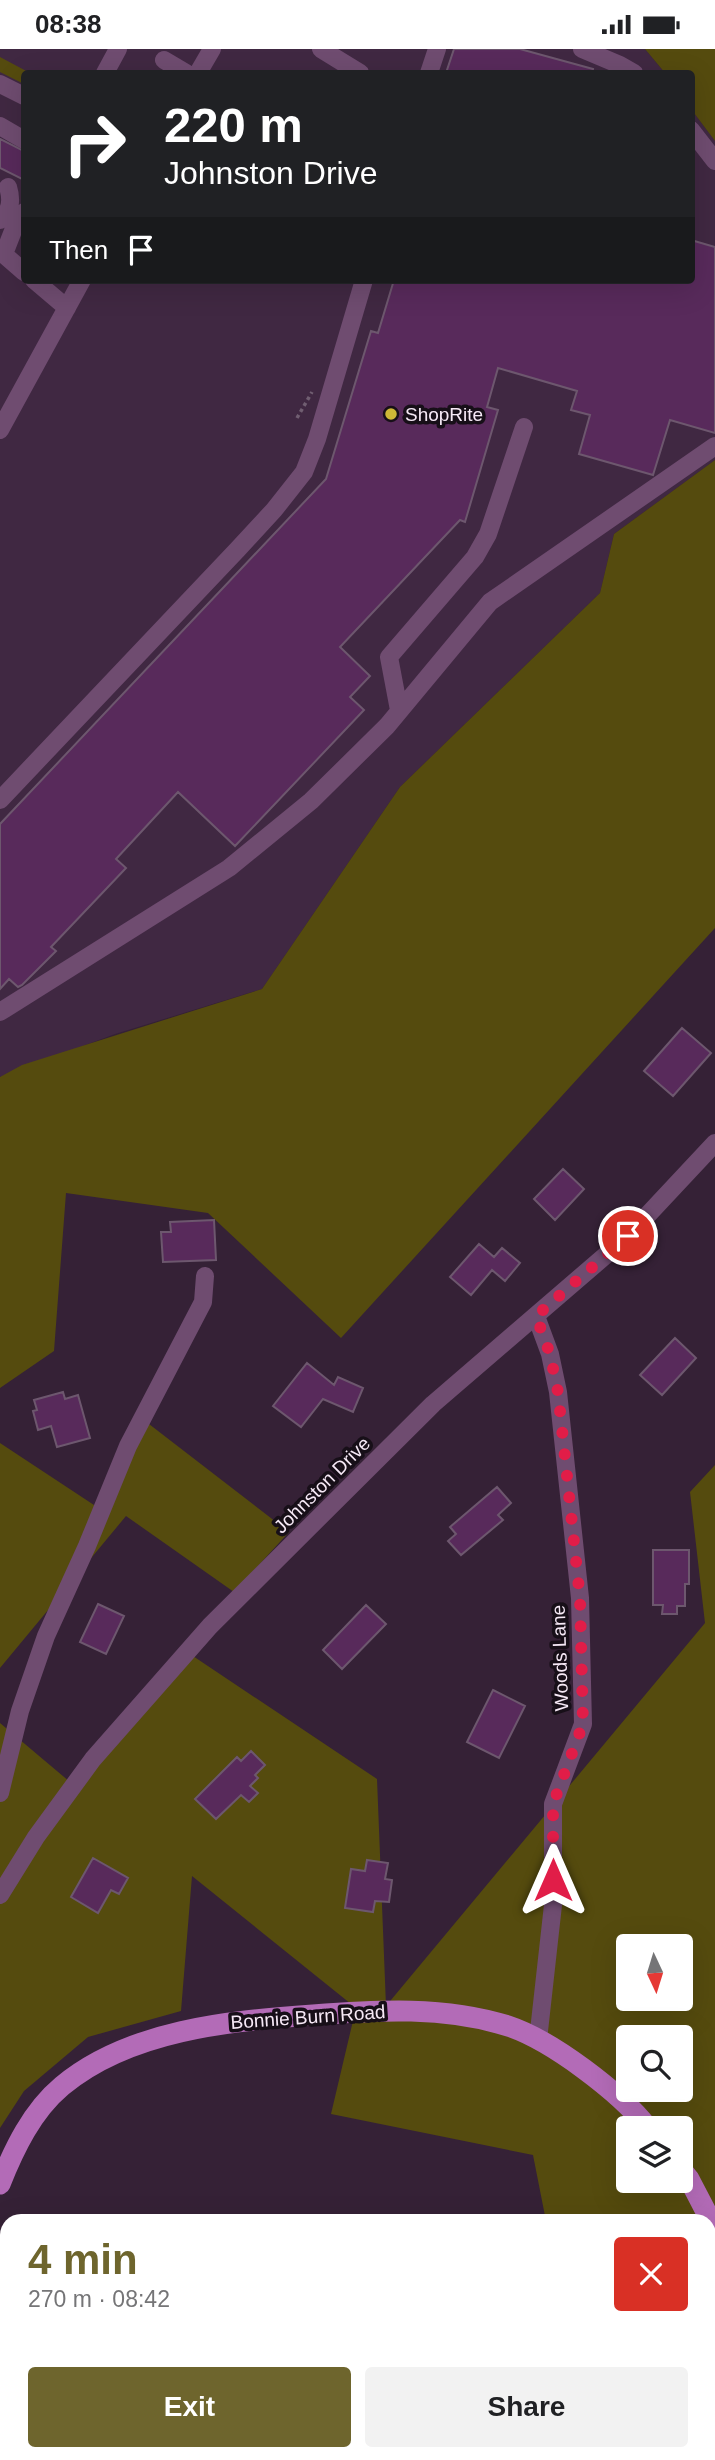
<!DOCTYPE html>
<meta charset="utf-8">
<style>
body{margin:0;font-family:Arial,sans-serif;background:#f2f2f2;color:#202124;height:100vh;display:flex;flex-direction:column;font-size:26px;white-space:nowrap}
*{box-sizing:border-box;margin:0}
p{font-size:23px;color:#757577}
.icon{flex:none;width:38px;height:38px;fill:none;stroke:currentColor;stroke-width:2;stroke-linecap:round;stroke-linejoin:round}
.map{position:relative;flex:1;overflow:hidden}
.side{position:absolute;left:0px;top:2165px;width:716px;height:247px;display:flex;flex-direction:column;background:#fff;border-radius:21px 21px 0 0;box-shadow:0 7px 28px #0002}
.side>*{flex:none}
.banner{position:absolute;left:21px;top:21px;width:674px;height:214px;border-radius:7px;box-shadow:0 7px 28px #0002;background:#202124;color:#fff;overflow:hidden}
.needle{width:46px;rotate:176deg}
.fabs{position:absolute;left:616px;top:1885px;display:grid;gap:14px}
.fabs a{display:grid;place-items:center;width:77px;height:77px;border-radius:7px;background:#fff;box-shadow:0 7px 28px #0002;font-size:35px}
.pin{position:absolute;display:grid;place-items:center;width:60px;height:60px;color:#fff;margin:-30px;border:4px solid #fff;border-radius:50%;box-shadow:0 2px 7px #0007}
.me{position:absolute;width:77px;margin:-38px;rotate:0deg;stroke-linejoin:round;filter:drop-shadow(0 0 5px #0008)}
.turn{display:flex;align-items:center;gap:24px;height:147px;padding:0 28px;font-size:32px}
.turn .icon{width:91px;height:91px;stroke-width:2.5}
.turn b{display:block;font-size:49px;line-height:60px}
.then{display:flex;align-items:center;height:66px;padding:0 28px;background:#0003;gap:14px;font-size:26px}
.round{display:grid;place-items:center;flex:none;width:74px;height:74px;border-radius:7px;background:#f2f2f2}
.overview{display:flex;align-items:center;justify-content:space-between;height:119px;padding:0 28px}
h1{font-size:42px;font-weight:800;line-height:52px;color:#6e652d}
.cta{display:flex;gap:14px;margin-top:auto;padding:14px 28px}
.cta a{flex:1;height:80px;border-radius:7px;background:#6e652d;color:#fff;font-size:28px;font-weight:800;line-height:80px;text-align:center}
.cta a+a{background:#f2f2f2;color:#202124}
.status{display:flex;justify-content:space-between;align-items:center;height:49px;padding:0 35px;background:#fff;direction:ltr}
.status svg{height:19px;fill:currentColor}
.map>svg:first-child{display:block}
.built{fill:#402842}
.green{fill:#554b0e;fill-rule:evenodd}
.building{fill:#582a5b;stroke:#6d576e;stroke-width:2}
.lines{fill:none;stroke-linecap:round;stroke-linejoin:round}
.path{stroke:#705e71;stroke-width:3.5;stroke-dasharray:3.5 3.5;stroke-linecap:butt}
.minor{stroke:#6f4c70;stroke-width:18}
.major{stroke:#b36bb7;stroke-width:21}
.route{stroke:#e11d48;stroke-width:12;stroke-dasharray:0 21.6}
.poi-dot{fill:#ceb837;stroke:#170f18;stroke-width:2.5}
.labels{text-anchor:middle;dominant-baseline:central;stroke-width:7;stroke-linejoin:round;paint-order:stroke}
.poi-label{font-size:19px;fill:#f6e9f6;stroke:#170f18;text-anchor:start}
.street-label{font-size:19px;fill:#f6e9f6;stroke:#170f18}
</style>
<div class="status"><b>08:38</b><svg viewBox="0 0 49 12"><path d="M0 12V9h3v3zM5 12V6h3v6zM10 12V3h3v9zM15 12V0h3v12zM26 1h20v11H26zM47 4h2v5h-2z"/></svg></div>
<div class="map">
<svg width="715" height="2411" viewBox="0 0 715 2411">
<rect width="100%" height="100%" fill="#352136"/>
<!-- built -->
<path class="built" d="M0,0H645L665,24H24V231H691V60L715,92V411L614,485L600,544L400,738L262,940L115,985L0,1028Z"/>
<!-- green -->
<path class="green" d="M645,0H715V92L691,60V24H665Z
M0,8L30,24H24V35L0,23Z
M715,411V879L341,1289L208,1164L66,1144L54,1302L0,1339V1028L22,1016L262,940L400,738L600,544L614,485Z
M136,1365L289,1483L234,1543L126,1467L0,1619V1394L97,1458Z
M715,1416V2370L709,2365V2172H546L533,2106L331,2065L356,1959L192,1827L181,1962L88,1988L24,2042L0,2079V1674L70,1733L181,1599L377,1730L386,1957L705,1574L690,1443ZM628,1897H681V1950H628ZM628,1988H681V2040H628ZM628,2079H681V2132H628Z"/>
<!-- building -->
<path class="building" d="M454,0H520L593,20L592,24H446Z
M0,90L24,102V131L0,119Z
M691,191L715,198V384L670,371L653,426L579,405L590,366L571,361L577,342L498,319L487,358L498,361L465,473L460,471L340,598L370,627L350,648L364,661L235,797L178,743L116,810L126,819L51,898L56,902L22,936L18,938L9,930L0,940V775L326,430L371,282L378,284L394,231H691Z
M682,979L711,1004L673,1047L644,1022Z
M563,1120L584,1140L555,1171L534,1150Z
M214,1171L216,1211L163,1213L161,1183H171L170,1173Z
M479,1195L494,1208L502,1199L520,1214L505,1232L492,1221L471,1246L450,1228Z
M675,1289L696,1309L662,1346L640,1326Z
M307,1314L334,1336L338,1328L363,1339L353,1363L323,1350L301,1378L273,1357Z
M63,1343L65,1350L78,1346L90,1389L57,1398L51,1377L38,1381L33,1362L37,1361L34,1351Z
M497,1438L511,1454L498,1466L503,1471L461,1506L448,1492L456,1485L450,1478Z
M653,1501H689V1535H685V1557H677V1565H662L663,1556H653Z
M98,1555L124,1567L106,1605L80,1593Z
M366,1556L386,1575L342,1620L323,1601Z
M493,1641L525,1657L499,1709L467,1693Z
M251,1702L265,1716L255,1726L258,1729L250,1737L258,1744L249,1753L241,1746L216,1770L195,1750L237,1708L241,1712Z
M93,1809L128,1829L119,1845L111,1841L98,1864L71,1848Z
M367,1811L388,1814L385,1830L392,1831L389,1853L375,1852L373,1863L345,1859L351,1820L365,1822Z"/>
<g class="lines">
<!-- path -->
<path class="path" d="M297,369L312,343"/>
<!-- minor -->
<path class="minor" d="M321,0L360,24
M582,0L620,16L634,24
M164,11L186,24
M105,24L118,0
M198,24L212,0
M429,24L437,0
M0,35L24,47
M0,77L24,91
M691,81L715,112
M0,171C11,162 12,151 8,138
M0,202L24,223
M4,205L18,169L24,163
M34,231L67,259
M0,381L82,231
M399,661L389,608L475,508L488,485L524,378
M0,751L238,500L274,461L304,423L317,390L364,231
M0,963L229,819L311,752L387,677L490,553L715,397
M536,1267L550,1305L558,1343L580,1549L583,1675L553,1755V1856L538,1991
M0,1744L20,1662L46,1587L87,1497L128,1397L203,1253L205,1227
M0,1846L36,1788L93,1710L210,1577L433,1355L628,1187L715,1094"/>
<!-- major -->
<path class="major" d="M681,2120L689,2130L715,2180
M0,2135C14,2100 32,2062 62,2037C129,1981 229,1972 313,1966C378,1961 445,1957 508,1977C551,1991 620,2043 648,2079"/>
</g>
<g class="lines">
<!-- route -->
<path class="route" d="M553,1831V1755L583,1675L580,1549L558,1343L550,1305L536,1267L628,1187"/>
</g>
<!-- markers -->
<circle class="poi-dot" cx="391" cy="365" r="7"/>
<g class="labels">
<!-- poi labels -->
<g class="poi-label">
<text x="405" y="365">ShopRite</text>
</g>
<!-- street labels -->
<g class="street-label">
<text transform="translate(322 1436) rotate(-45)">Johnston Drive</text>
<text transform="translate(560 1609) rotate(-92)">Woods Lane</text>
<text transform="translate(308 1968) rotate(-4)">Bonnie Burn Road</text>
</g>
</g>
</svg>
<div class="fabs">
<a><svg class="needle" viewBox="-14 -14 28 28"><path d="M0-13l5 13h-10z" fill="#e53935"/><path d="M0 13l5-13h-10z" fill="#757577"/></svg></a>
<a><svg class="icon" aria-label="search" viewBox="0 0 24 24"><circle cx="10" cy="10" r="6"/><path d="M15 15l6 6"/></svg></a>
<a><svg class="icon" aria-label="layers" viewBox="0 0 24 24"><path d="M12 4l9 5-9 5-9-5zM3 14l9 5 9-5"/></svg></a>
</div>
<div class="pin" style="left:628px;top:1187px;background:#d93025"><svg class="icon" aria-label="arrive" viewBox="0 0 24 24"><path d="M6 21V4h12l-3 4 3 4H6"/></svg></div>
<svg class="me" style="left:553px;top:1831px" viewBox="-20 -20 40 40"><path d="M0-17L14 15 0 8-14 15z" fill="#e11d48" stroke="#fff" stroke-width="4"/></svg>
<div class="banner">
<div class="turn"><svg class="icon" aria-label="right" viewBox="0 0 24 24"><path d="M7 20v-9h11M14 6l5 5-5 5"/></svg><div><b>220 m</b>Johnston Drive</div></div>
<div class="then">Then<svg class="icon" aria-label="arrive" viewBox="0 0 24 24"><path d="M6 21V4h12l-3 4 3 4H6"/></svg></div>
</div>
<section class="side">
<div class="overview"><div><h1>4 min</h1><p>270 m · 08:42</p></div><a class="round" style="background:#d93025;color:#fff"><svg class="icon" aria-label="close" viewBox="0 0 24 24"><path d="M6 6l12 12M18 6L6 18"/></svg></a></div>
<div class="cta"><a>Exit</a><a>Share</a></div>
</section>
</div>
